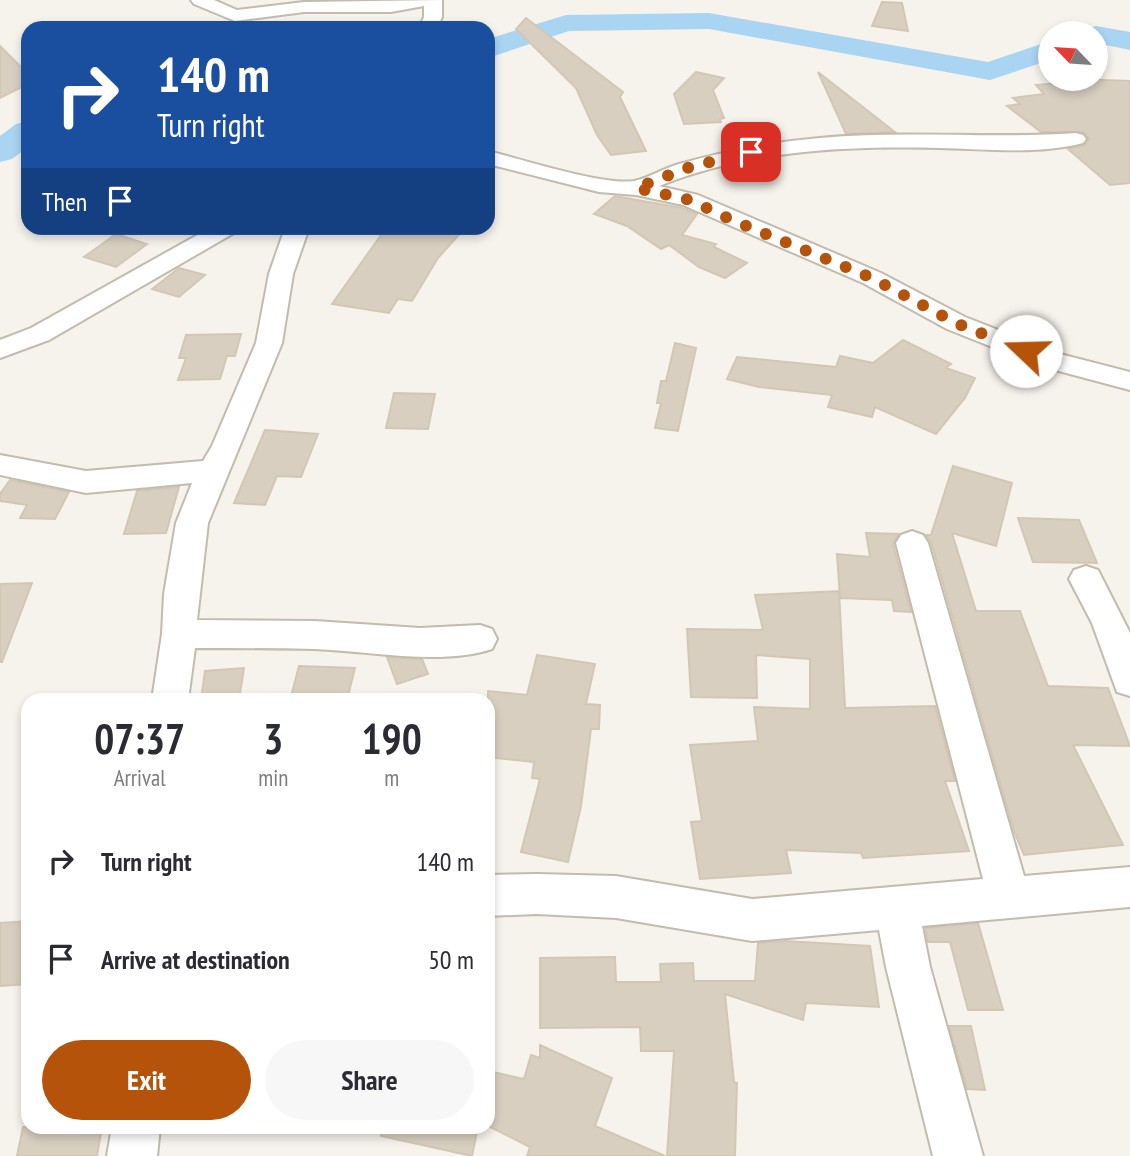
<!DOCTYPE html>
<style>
body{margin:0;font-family:"PT Sans Narrow",sans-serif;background:#f7f7f7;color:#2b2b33;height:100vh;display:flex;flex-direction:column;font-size:26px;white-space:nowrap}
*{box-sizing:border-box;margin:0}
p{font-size:23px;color:#7c7c81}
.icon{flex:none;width:38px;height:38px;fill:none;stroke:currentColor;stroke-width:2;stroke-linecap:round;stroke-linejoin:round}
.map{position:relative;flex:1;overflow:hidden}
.details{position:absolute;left:21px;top:693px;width:474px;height:441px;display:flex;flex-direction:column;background:#fff;border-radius:21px;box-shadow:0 4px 10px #0003}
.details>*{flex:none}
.banner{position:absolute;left:21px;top:21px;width:474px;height:214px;border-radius:21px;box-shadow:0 4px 10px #0003;background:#1a4fa0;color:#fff;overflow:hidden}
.needle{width:46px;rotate:295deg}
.buttons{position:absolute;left:1038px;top:21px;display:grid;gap:14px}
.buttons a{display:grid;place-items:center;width:70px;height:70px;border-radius:50%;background:#fff;box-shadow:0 4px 10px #0003;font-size:35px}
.pin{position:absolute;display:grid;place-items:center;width:60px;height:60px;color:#fff;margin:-30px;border-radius:14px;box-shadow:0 4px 10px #0006}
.me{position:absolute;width:77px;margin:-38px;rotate:291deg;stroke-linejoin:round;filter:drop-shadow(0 0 5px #0008)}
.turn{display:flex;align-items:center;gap:24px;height:147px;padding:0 21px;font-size:32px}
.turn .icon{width:91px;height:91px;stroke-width:2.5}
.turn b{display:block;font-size:49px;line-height:60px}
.then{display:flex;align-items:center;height:66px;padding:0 21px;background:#0003;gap:14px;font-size:26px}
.eta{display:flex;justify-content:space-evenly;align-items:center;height:119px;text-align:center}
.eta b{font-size:42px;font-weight:700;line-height:49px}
.primary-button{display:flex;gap:14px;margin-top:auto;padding:14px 21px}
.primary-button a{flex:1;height:80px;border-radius:42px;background:#b45309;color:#fff;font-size:28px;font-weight:700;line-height:80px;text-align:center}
.primary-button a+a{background:#f7f7f7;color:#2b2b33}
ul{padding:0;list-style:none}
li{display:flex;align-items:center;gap:21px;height:98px;padding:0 21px}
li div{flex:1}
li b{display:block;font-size:26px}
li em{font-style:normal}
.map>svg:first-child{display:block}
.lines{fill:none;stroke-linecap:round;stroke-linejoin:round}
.river{fill:#a9d4f2;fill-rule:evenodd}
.building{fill:#d8cfc1;stroke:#d3c7b4;stroke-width:2}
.minor-casing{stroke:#c2bbae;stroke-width:4}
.minor{fill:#fff;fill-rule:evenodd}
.route{stroke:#b45309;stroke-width:12;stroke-dasharray:0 21.6}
</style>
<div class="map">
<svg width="1130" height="1156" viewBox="0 0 1130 1156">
<rect width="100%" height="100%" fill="#f6f3ec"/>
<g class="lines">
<!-- river -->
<path class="river" d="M709,13L988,62L1050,41V60L990,80L709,29L569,31L488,58V39L566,15Z
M1096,26L1130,32V50L1096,43V33H1083L1086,29Z
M28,121V147L12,159L0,162V136L16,124Z"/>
</g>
<!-- building -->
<path class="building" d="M882,2L902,3L908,31L872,26Z
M526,18L623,92L620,97L646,151L611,155L597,135L576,88L516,29Z
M0,46L28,74V84L0,98Z
M696,72L724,78L713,90L724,118L720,119L721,122L684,124L674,94Z
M818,72L895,132L846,134Z
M1078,79L1130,81V183L1110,185L1068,149L1085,145L1089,139L1084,132H1041L1007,106L1020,104L1013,98L1044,94L1036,85L1080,81Z
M615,196L682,208L697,214L682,235L716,244L714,247L747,263L725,278L699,267L669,245L661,249L627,226L594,214Z
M386,228H465L438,258L412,301L398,299L389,313L332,304Z
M116,234L147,244L116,267L84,257Z
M179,268L205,275L179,297L152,289Z
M241,334L235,356H227L220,379L178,380L186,358H179L186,335Z
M903,340L951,364L946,368L975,378L965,398L936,434L875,407L872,417L828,407L832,395L759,387L727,379L737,357L836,367L840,356L873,363Z
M675,343L696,348L678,431L655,428L661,403H657L661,381H666Z
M394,393L435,394L428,429L386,428Z
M265,430L318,434L301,477L277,476L265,505L234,503Z
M953,466L1012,483L996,546L952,533L976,611H1020L1048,686L1108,688L1130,746L1073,745L1123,845L1024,855L1014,831L931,542L926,535H931Z
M10,480L69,492L55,519L20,518L27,505L0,501V494Z
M179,487L166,533L124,534L137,491Z
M1018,518L1079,520L1097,563L1033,562Z
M866,533L899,534L893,544L911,612L894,611L892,600L840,598L837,554L870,557Z
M32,583L2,662H0V584Z
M839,591L845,708L935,706L955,781H945L969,851L863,858L861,853L786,850L791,873L700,879L691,822L702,821L690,745L758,741L754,707L810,709V659L756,655L757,698L691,697L687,629L763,630L755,595Z
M537,655L595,664L586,704L600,705L599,729H591L581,806L568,862L521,852L540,779L532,778L534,762L488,757V691L527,695Z
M387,657L422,659L428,674L397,684Z
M299,666L355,668L347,700H290Z
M244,668L239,700H201L205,671Z
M28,921V984L0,986V923Z
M978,923L1003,1010H968L950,942H928L925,928Z
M785,941L870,946L879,1007L806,1003L803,1020L725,994L734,1082L737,1083L735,1156H667L674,1051H641L640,1027L540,1028V958L615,957L616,982H661L660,964L693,963L694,981H755L758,943Z
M949,1026H971L985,1090L967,1089Z
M540,1045L612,1078L595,1126L665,1156H527L530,1147L488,1126V1071L524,1079L531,1055L540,1058Z
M23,1127H102L97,1156H17Z
M382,1127H478L472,1156L381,1136Z"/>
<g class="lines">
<!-- minor casing -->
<g class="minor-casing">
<path id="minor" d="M191,0H214L237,10L304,2L442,0V17L437,28H419L424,17V6L391,12H304L235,21L194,4Z
M1076,133L1083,135L1086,139L1083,143C1037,155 986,149 939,148C844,146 749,150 659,186L698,195L881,273L965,317L1060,354L1130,372V390L1040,366L947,329L863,283L683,205L636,195L599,192L488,164V151C521,159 604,186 634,181C649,178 664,168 679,164C726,151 772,142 820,138C905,130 991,139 1076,133Z
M210,228H238L234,233L49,340L0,358V340L31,328Z
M285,228H309L293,274L282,343L208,523L197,620L315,621L420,628L480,625L492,629L497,639L492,649C442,666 368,651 314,649C274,648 234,648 195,648L188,700H152L162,634L164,594L176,523L192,483L86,493L0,475V455L86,471L203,461L212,446L256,343L269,274Z
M912,531L923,535L928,543L1024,876L1130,867V907L922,926L930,967L983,1156H933L886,967L879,930L752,941L616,918L537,914L488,916V875L537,874L616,876L752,899L983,879L896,543L901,535Z
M1086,566L1098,570L1130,633V696L1117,692L1092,623L1069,579L1074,570Z
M112,1127H160L157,1156H107Z"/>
</g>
<!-- minor -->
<use href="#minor" class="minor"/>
</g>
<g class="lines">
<!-- route -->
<path class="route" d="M751,152L690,167L636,188L690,200L732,220L872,278L956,323L1026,351"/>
</g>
</svg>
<div class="buttons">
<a><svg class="needle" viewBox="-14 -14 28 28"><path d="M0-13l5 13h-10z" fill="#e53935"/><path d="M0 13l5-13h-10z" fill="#7c7c81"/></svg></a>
</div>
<div class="pin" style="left:751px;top:152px;background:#d93025"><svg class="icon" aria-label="arrive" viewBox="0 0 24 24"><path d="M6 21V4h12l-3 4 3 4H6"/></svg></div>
<svg class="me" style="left:1026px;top:351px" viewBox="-20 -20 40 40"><circle r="19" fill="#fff"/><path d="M0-13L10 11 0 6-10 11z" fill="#b45309"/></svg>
<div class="banner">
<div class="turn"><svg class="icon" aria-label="right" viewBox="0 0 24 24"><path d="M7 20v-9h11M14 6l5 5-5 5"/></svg><div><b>140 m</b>Turn right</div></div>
<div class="then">Then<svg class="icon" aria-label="arrive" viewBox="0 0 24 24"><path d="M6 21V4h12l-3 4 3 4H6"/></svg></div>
</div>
<section class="details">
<div class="eta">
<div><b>07:37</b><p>Arrival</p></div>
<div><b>3</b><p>min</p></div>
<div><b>190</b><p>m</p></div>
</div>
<ul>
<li><svg class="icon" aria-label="right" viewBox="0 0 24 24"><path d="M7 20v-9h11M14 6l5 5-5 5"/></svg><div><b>Turn right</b></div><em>140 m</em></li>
<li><svg class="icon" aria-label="arrive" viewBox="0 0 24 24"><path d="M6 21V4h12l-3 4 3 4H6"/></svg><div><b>Arrive at destination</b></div><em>50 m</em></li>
</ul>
<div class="primary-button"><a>Exit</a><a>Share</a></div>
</section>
</div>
